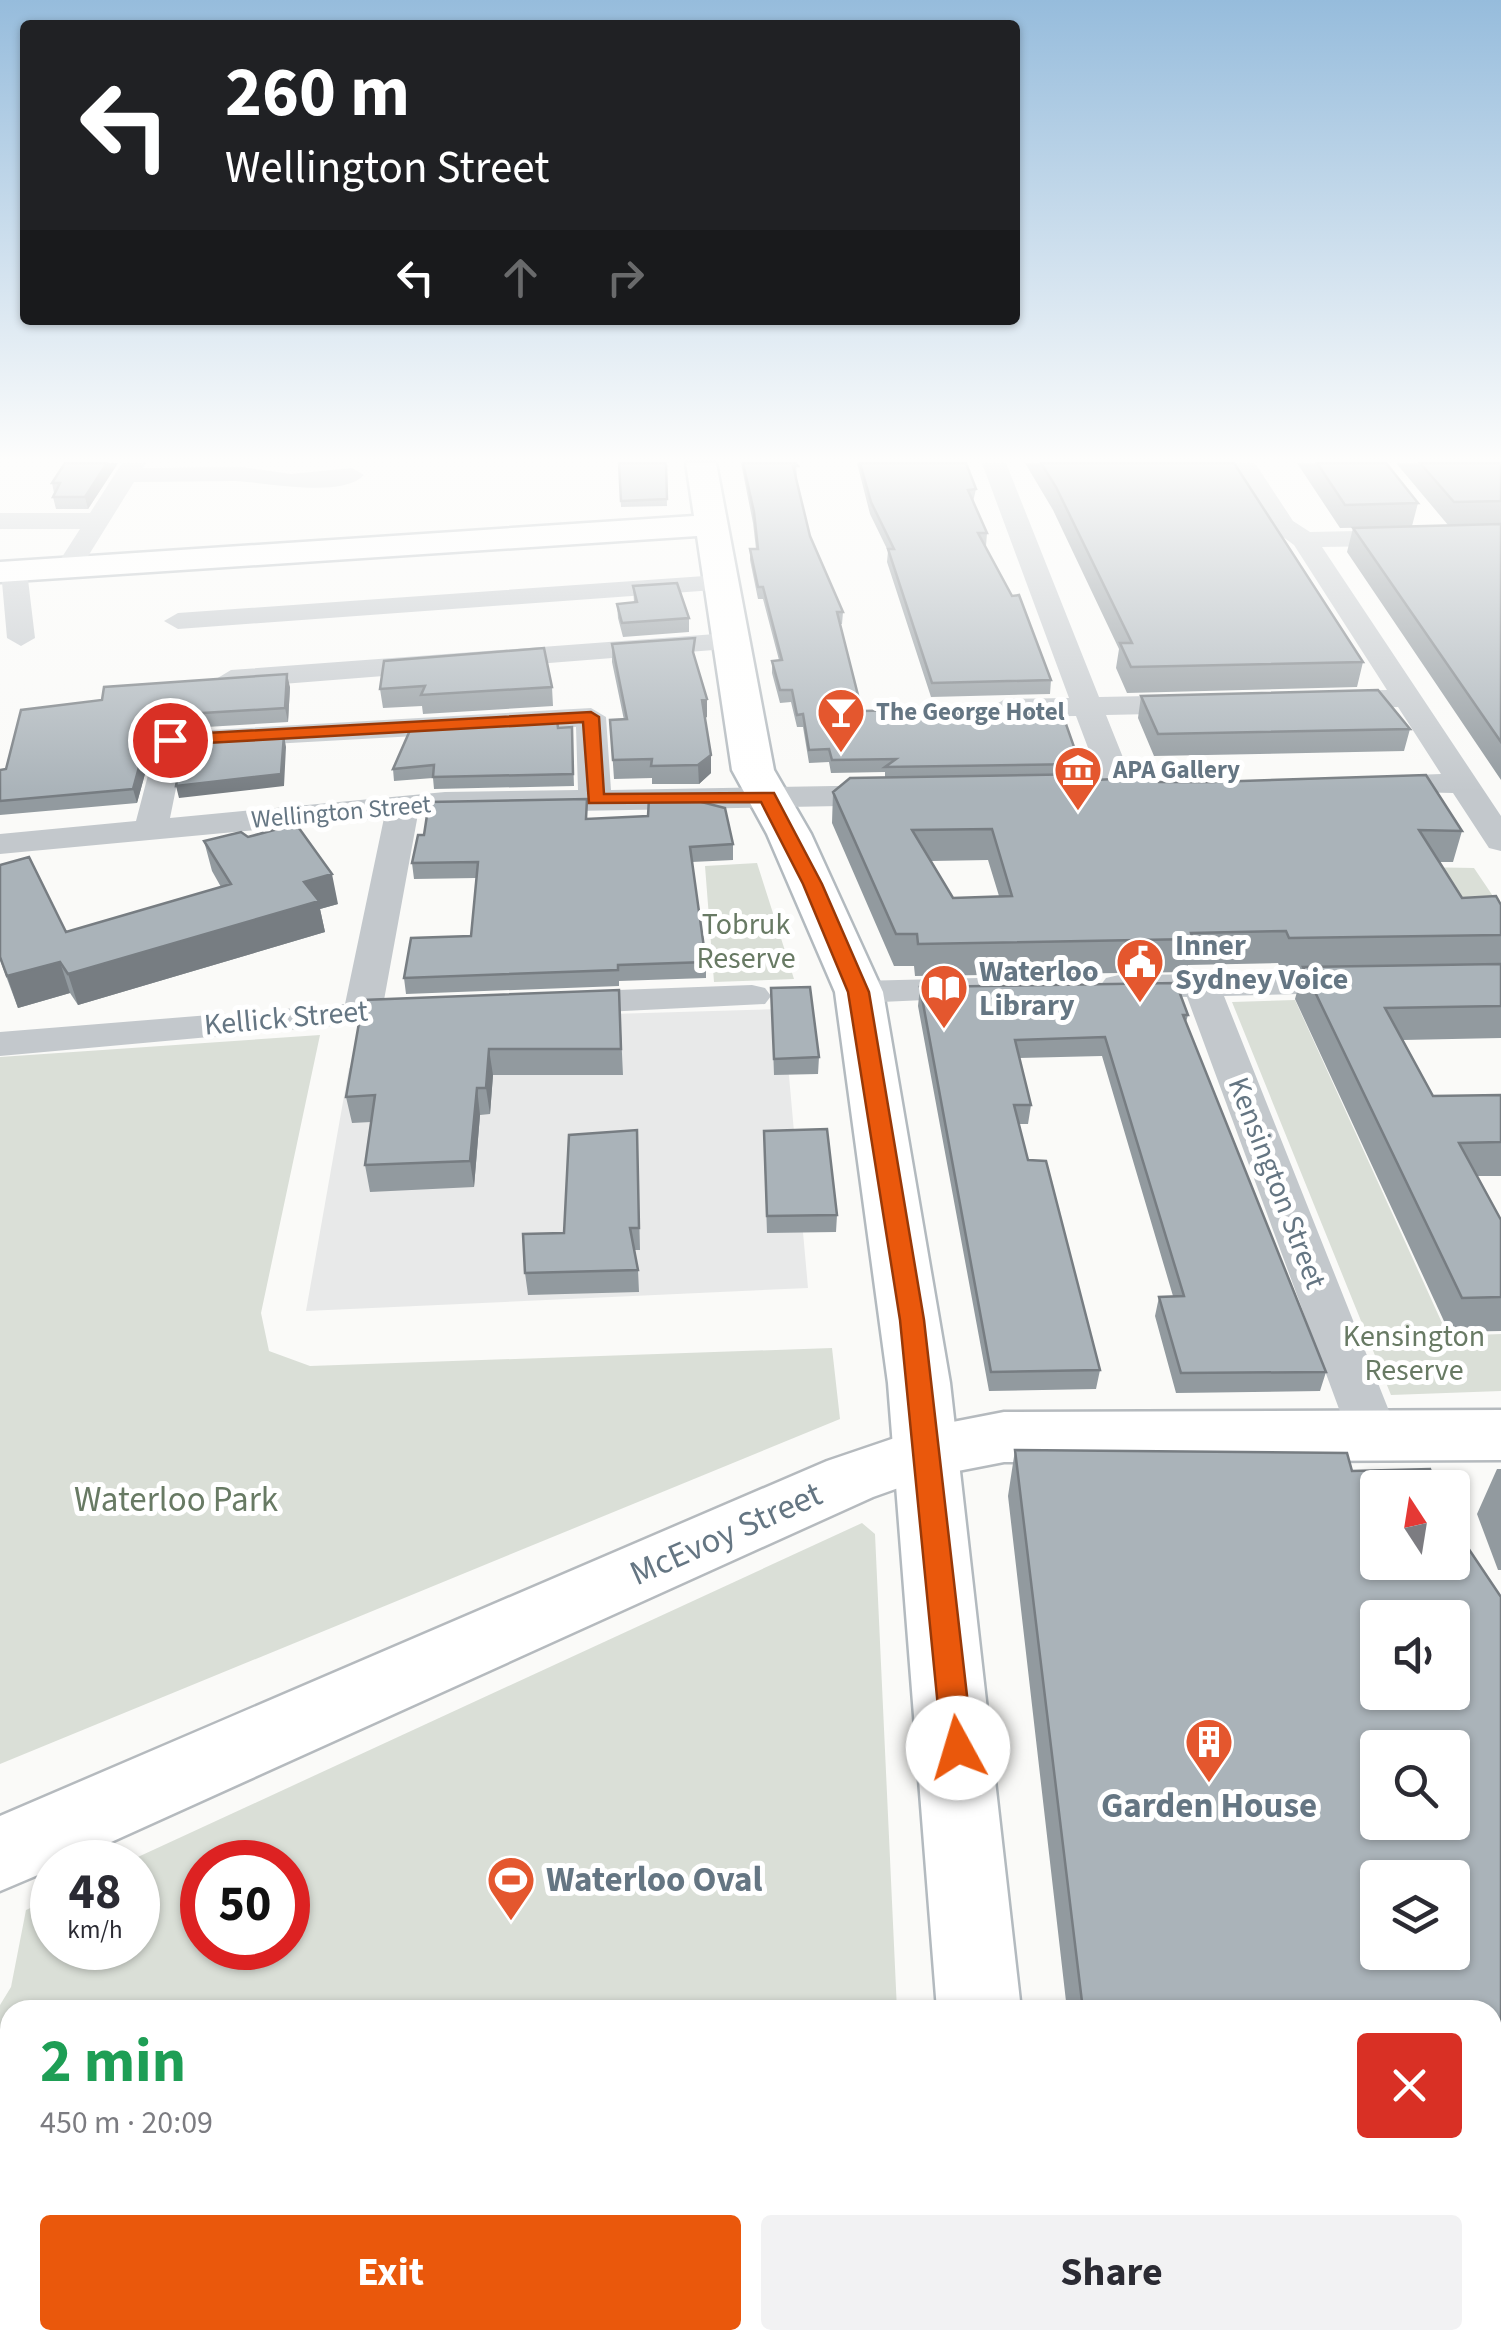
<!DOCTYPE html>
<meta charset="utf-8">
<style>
body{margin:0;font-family:"Source Sans 3",sans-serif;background:#f2f2f3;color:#2b2b33;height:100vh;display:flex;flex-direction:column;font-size:38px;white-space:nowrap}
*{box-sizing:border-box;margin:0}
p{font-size:32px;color:#7c7c81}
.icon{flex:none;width:55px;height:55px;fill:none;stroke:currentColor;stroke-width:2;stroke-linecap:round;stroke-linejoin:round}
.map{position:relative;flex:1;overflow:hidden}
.drawer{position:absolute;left:0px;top:2000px;width:1502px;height:350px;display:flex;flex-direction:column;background:#fff;border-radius:30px 30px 0 0;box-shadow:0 2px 8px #0004}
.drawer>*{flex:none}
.guide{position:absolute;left:20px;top:20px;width:1000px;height:305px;border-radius:10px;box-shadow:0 2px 8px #0004;background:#202124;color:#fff;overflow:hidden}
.needle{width:65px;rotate:348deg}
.fabs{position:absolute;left:1360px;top:1470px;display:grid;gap:20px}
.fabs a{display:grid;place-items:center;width:110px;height:110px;border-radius:10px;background:#fff;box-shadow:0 2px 8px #0004;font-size:50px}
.speed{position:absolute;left:30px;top:1840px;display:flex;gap:20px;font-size:50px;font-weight:700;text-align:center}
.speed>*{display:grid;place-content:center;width:130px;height:130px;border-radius:50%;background:#fff;box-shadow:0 2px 8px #0004;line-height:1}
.speed small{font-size:25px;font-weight:400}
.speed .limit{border:15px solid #d22;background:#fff;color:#111}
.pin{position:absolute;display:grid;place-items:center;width:85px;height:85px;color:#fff;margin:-42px;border:5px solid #fff;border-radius:50%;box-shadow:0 2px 10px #0007}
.me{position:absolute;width:110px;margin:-55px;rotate:354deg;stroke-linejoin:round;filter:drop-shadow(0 0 8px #0008)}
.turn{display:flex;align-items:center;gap:35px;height:210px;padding:0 40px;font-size:45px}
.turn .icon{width:130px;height:130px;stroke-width:2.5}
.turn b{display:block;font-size:70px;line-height:85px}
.lanes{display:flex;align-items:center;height:95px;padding:0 40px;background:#0003;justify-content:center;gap:50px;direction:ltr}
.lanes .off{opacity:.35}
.round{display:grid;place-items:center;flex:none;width:105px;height:105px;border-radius:10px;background:#f2f2f3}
.head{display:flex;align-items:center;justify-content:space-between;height:170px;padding:0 40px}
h1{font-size:60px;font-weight:700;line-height:75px;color:#1e9e55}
.cta{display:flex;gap:20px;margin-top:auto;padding:20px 40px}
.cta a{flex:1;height:115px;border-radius:10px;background:#ea580c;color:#fff;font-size:40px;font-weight:700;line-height:115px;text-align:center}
.cta a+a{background:#f2f2f3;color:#2b2b33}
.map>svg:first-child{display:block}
.built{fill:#e8e9e9}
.green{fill:#dadfd7;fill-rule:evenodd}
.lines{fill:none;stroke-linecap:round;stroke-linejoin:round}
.secondary-casing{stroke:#b3babf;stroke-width:5}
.primary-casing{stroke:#b5babe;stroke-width:5}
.street{fill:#c3c8cc;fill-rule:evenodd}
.secondary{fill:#fff;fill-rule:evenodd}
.primary{fill:#fff;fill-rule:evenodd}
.wall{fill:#929a9f;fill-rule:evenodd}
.shaded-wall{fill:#777d82}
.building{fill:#aab3b9;stroke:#777d82;stroke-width:2.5;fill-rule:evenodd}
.route{fill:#ea580c;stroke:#983908;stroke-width:2.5}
.labels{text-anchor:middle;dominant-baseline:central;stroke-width:10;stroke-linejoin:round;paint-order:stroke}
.far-poi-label{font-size:25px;font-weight:bold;fill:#657683;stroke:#fff;text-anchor:start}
.far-street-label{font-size:25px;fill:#657683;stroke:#fff}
.park-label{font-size:30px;fill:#687a64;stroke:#fff}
.poi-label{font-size:30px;font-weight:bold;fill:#657683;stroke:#fff;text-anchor:start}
.street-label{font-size:30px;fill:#657683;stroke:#fff}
.near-park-label{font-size:35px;fill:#687a64;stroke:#fff}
.near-street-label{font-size:35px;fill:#657683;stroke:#fff}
.near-poi-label{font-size:35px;font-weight:bold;fill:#657683;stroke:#fff}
</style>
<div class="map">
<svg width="1501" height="2350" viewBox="0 0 1501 2350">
<rect width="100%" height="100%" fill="#fafaf8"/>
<!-- built -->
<path class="built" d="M783,1009L808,1288L306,1311L349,1068L610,1064L611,1014Z"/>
<!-- green -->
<path class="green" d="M757,863L794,979L714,982L705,866Z
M1417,867L1474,868L1501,908H1439Z
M1295,1000L1448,1336L1501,1334V1391L1391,1395L1232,1002Z
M320,1035L261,1313L269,1351L310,1366L832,1348L840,1419L0,1764V1057Z
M862,1523L875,1534L897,2010H10V2340H916V2350H0V2005L11,1987L26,1910L52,1898V1948H138V1862H127ZM288,1862V1948H202V1862Z"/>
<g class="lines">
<!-- secondary casing -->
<g class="secondary-casing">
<path id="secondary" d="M686,463H716L774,770L811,834L883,992L950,1383L1021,2010H937L888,1383L835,992L767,834L732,770L697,536L0,582V562L694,516Z
M962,2340H1056L1058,2350H962Z"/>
</g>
<!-- primary casing -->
<g class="primary-casing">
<path id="primary" d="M1501,1410V1460L1004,1462L932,1476L873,1497L67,1862H52V1869L0,1891V1816L827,1461L927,1427L1004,1412Z"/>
</g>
<!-- street -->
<path class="street" d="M122,463H146L143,468L241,467L291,474L352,468L364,475C342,499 265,482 235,481C202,481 168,482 134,482L77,574L68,576L55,568L80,529H0V513H90Z
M982,463H1006L1099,697L1198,695L1213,704L1198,713L1106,715L1136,790L1131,797H1109L1104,790L1076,716L1005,717L990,708L1005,699L1069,698Z
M1231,463H1255L1293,521L1310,532L1501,528V544L1322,547L1501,816V851L1489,848L1453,793L1362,791L1357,784L1362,777L1441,774L1398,707L1329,709L1314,700L1329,691L1387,690L1294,545L1275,531Z
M14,563L27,571L35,638L21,646L7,638L1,571Z
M719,575L728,577L732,583L728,589L178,629L164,621L178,613Z
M729,633L743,642L739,648L231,688L216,679L231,670Z
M591,708L606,717L611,790L892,785L908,795L892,805L418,814L384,1000L431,1001L437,1009L431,1017L0,1056V1032L345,1004L384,818L0,854V834L136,821L159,733ZM576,727L578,790L445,792L170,818L184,749Z
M1358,973L1371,976L1377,984L1371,992L1224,996L1399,1436L1391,1450L1374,1455L1357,1450L1349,1436L1187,997L1106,994L1100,986L1106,978L1119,975Z
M978,978L991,981L997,989L991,997L859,1003L846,1000L840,992L846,984L859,981Z
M752,985L765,988L771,996L765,1004L564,1014L551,1011L545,1003L551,995L564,992Z"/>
<!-- secondary -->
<use href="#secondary" class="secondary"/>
<!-- primary -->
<use href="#primary" class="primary"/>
</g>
<!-- wall -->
<path class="wall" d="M118,463L88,509H56L53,497L54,493L52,483Z
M619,463H666L667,506L621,507Z
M741,463H796L797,477H796L810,536L843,612L842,624H840L862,711L1080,764L1079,774L1094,780L1159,782L1462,831L1453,862H1440L1462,898L1501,905V1038L1403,1040L1433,1096L1501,1095V1176H1477L1501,1220V1331L1449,1332L1295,999L1303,970H1281L1278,963L1188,965L1187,972L915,976L914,966H894L832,823L833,792L885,778V772L831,773L829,762L809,763L803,727H797L791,702L780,703L772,673V661L779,660L763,599H758L750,560V549H756L753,523ZM988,860L999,896L953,898L931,861Z
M857,463H966L976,489L973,502L987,533L986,546H984L1051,680L1050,694L931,697L887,562L888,551L870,514Z
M1025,463H1234L1363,662L1357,687L1127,693L1116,668L1119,649L1053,510Z
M1297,463H1386L1418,503L1412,526L1448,525L1396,463H1501V780L1347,552L1353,528L1399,527L1340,528Z
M633,586L689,618V632L623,637L618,618L617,604L634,602Z
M612,644L695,655V659L707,717L705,718L711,773L699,784H652V778L614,779L610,720H624L612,662Z
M384,661L552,687L553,706L423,714L422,706L383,708L380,689Z
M290,687L288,722L157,730L137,803L0,815V770L6,769L21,710Z
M1141,696L1410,729L1404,751L1154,756L1138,718Z
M572,727L574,786L434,789L433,778L394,781L393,769L558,728Z
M588,819L733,844V860L692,862L706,962V978L619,981V986L406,994L404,978L471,936L476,878L414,879L412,863Z
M204,841L338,904L320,909L325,932L78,1005L70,993L18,1008L0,960V865L66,932L221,887L212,871Z
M920,987L1188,1015L1186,1022L1326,1372L1320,1391L1176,1393L1155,1316L1159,1297L1173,1296L1102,1056L1019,1058L1031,1105L1028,1124H1019L1028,1160L1100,1370L1096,1389L989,1391L918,1006Z
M771,988L819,1057L818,1074L774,1075Z
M619,990L623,1075H493L490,1114L480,1115L474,1187L370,1192L365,1165L371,1122L352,1123L346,1097Z
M637,1130L640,1250H634L638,1270L639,1292L528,1295L525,1273L564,1233Z
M764,1147L837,1215L836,1232L767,1233Z
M1015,1450L1347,1453L1352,1471L1430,1469L1436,1488H1378V1562H1452V1524L1501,1597V2350H1107L1106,2340H1492V2010H1067L1008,1496ZM1378,1618H1452V1692H1378ZM1378,1748H1452V1822H1378ZM1378,1878H1452V1952H1378Z
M1497,1469H1501V1570H1498L1477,1514Z"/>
<!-- shaded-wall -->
<path class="shaded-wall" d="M107,463H118L88,509L85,497Z
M287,674L290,687L288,722L285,708Z
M707,699V717L703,718L702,700Z
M153,716L157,730L137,803L133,789Z
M284,735L286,747L284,786L179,798L176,786Z
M711,755V773L699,784L698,765Z
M332,874L338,904L320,909L325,932L78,1005L68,974L304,882Z
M60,962L70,993L18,1008L7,976Z
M489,1049L493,1075L490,1114L486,1088Z
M477,1088L480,1115L474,1187L470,1161Z"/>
<!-- building -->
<path class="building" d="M65,463H107L85,497H53L60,483H52Z
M619,463H666L667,499L621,501Z
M743,463H796L798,466H793L810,536L843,612H837L862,711L1060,707L1080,764L885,767L896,759L832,760L829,749L809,750L803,714L797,715L792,690H780L772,661L782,660L763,587H758L750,549H758L754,512Z
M860,463H966L976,489L968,490L987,533H978L1012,596L1019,595L1051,680L932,683L888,549H894L871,502Z
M1041,463H1234L1363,662L1131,667L1120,643H1132L1056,487Z
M1317,463H1386L1418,503L1345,505Z
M1420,463H1501V501L1454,502Z
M1501,524V742L1353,528Z
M677,583L689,618L622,623L617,604L637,602L633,586Z
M695,638L693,652L707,699L702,700L711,755L698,765L651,766L652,759L613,760L610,720L627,719L612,644Z
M544,648L552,687L421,695L425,686L380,689L384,661Z
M287,674L285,708L153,716L133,789L0,801V770L6,769L21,710L102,700L104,687Z
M1378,690L1410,729L1158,734L1141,696Z
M557,720L558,728L572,727L573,774L433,777L434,765L393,769L411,728Z
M284,735L281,774L176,786L184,740Z
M1092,774L1094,780L1157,777L1159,782H1212L1426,775L1462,831L1419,830L1462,898L1496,896L1501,905V935L1289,938L1286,931L1191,933L1193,939L918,944L917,934H896L833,792L850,778ZM992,829L1012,896L953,898L912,830Z
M682,797L725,808L733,844L690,847L706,962L618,965V970L404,978L411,938L471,936L478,862L412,863L418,835H424L429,802L587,799L586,819L648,816L649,798Z
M296,824L332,874L304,882L319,901L68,974L60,962L7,976L0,957V865L29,857L66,932L231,884L204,841L241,832L248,837Z
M1501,964V1006L1385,1008L1433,1096L1501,1095V1142L1459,1143L1501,1220V1297L1462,1298L1303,967Z
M1176,983L1188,1015H1183L1326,1372L1181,1373L1159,1297L1184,1296L1105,1037L1015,1040L1031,1105H1014L1028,1160L1046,1161L1100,1370L991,1372L920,987Z
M810,987L819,1057L774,1059L771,988Z
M619,990L621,1049H489L486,1088H477L470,1161L365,1165L375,1095L346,1097L363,1000Z
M827,1129L837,1215L767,1216L764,1131Z
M637,1130L639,1228H630L638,1270L525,1273L523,1234L564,1233L569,1135Z
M1015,1450L1347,1453L1352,1471L1430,1469L1436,1488H1378V1562H1452V1524L1501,1597V2350H1127L1125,2340H1492V2010H1083ZM1378,1618H1452V1692H1378ZM1378,1748H1452V1822H1378ZM1378,1878H1452V1952H1378Z"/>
<!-- sky -->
<linearGradient id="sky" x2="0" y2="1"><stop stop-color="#96bcdc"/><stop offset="0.58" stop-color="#fdfdfc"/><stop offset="1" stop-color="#fdfdfc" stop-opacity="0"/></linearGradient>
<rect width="1501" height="792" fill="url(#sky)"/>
<!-- route -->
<path class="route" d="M591,712L599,717L604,794L774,793L822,884L869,992L924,1320L973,1748L968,1757L958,1761L947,1757L942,1748L900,1320L848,992L803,884L761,802L589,803L583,722L170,745L162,740L170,735Z"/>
<!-- icons -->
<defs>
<g id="bar-pin" transform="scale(2.5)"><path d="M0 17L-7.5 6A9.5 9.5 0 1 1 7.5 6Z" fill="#e4572e" stroke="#fff"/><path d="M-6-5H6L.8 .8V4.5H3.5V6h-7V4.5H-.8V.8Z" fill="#fff"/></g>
<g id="museum-pin" transform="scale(2.5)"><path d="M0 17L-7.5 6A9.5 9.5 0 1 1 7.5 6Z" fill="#e4572e" stroke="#fff"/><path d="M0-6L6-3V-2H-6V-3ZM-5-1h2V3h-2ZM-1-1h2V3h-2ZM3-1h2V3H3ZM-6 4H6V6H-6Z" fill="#fff"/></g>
<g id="civic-pin" transform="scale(2.5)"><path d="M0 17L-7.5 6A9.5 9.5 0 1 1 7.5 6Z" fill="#e4572e" stroke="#fff"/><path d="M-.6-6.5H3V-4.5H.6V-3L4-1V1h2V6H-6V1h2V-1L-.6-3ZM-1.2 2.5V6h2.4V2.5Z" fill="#fff"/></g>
<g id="library-pin" transform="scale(2.5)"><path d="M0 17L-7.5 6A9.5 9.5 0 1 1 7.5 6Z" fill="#e4572e" stroke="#fff"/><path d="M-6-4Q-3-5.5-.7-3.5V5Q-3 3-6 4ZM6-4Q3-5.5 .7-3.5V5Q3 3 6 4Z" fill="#fff"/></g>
<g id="building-pin" transform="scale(2.5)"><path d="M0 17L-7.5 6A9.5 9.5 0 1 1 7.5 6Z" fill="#e4572e" stroke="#fff"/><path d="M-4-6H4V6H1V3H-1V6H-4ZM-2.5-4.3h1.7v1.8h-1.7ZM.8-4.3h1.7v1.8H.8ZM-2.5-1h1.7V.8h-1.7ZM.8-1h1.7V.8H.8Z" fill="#fff"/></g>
<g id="stadium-pin" transform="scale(2.5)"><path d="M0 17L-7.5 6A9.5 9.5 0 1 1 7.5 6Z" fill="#e4572e" stroke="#fff"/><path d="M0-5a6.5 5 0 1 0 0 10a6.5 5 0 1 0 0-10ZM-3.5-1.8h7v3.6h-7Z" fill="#fff"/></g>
</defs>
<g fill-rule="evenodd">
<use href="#bar-pin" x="841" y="712"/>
<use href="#museum-pin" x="1078" y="770"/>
<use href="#civic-pin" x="1140" y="962"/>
<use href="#library-pin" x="944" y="988"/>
<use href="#building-pin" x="1209" y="1742"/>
<use href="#stadium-pin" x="511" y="1880"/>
</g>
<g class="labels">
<!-- far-poi labels -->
<g class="far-poi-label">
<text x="876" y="712">The George Hotel</text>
<text x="1113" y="770">APA Gallery</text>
</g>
<!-- far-street labels -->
<g class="far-street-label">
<text transform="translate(341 812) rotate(-5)">Wellington Street</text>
</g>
<!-- park labels -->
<g class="park-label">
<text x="746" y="924">Tobruk<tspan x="746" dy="34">Reserve</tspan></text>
<text x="1414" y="1336">Kensington<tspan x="1414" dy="34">Reserve</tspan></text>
</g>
<!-- poi labels -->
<g class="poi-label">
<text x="1175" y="945">Inner<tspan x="1175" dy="34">Sydney Voice</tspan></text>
<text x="979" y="971">Waterloo<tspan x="979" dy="34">Library</tspan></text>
</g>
<!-- street labels -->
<g class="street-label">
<text transform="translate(286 1018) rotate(-5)">Kellick Street</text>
<text transform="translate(1277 1183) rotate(69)">Kensington Street</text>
</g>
<!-- near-park labels -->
<g class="near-park-label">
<text x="176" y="1500">Waterloo Park</text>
</g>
<!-- near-street labels -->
<g class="near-street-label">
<text transform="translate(726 1534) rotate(-24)">McEvoy Street</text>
</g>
<!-- near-poi labels -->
<g class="near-poi-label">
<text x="1209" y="1806">Garden House</text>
<text x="546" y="1880" text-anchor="start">Waterloo Oval</text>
</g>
</g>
</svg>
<div class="fabs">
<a><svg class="needle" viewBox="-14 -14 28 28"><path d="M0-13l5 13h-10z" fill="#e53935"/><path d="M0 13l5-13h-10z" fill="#7c7c81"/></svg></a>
<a><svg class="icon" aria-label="sound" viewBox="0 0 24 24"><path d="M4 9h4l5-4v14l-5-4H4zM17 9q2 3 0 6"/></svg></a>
<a><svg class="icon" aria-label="search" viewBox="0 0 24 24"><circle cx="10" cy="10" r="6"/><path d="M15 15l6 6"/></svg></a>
<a><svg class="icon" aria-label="layers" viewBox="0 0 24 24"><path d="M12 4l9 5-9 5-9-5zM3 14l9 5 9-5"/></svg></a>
</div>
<div class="speed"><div>48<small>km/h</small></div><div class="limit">50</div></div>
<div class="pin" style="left:170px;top:740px;background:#d93025"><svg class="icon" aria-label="arrive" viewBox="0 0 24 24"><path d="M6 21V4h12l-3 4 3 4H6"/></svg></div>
<svg class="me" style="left:958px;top:1748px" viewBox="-20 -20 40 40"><circle r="19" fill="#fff"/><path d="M0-13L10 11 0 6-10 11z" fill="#ea580c"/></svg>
<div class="guide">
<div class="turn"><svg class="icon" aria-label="left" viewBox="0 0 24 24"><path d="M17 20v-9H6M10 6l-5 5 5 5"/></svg><div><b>260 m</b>Wellington Street</div></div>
<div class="lanes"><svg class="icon" aria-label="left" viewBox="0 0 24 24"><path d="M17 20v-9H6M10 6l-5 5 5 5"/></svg><svg class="icon off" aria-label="ahead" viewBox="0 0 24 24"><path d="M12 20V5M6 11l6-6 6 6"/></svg><svg class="icon off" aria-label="right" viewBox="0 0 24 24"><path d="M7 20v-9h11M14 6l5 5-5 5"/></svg></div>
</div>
<section class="drawer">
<div class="head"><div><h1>2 min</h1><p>450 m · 20:09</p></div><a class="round" style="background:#d93025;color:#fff"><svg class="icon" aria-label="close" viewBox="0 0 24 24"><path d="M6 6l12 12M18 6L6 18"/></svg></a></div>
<div class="cta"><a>Exit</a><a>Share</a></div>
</section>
</div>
